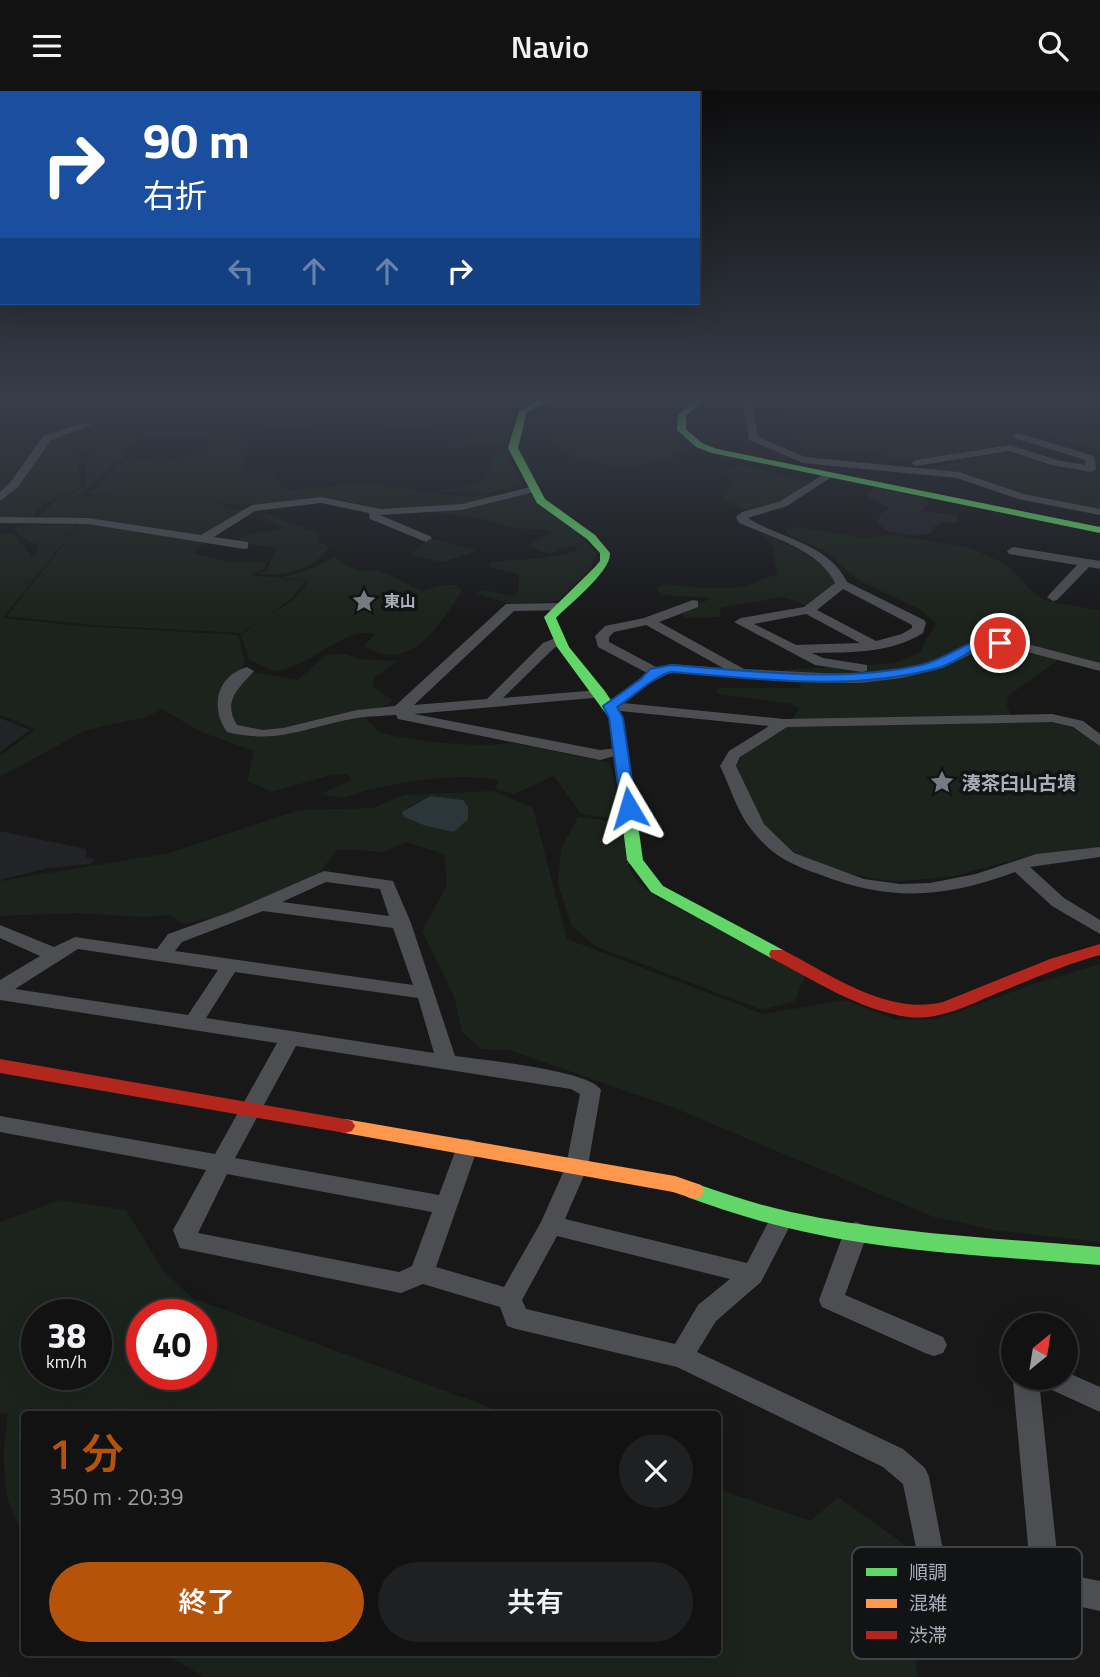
<!DOCTYPE html>
<html lang="ja">
<meta charset="utf-8">
<style>
body{margin:0;font-family:"Titillium Web","Noto Sans JP",sans-serif;background:#1f2021;color:#f1f3f6;height:100vh;display:flex;flex-direction:column;font-size:26px;white-space:nowrap}
*{box-sizing:border-box;margin:0}
p{font-size:23px;color:#9c9ea0}
.icon{flex:none;width:38px;height:38px;fill:none;stroke:currentColor;stroke-width:2;stroke-linecap:round;stroke-linejoin:round}
.map{position:relative;flex:1;overflow:hidden}
.drawer{position:absolute;left:21px;top:1320px;width:700px;height:245px;display:flex;flex-direction:column;background:#121213;border-radius:7px;box-shadow:0 7px 28px #0002,0 0 0 2px #313233}
.drawer>*{flex:none}
.top-card{position:absolute;left:0px;top:0px;width:700px;height:214px;box-shadow:0 7px 28px #0002,0 0 0 2px #313233;background:#1a4fa0;color:#fff;overflow:hidden}
.needle{width:46px;rotate:30deg}
.tools{position:absolute;left:1001px;top:1222px;display:grid;gap:14px}
.tools a{display:grid;place-items:center;width:77px;height:77px;border-radius:50%;background:#121213;box-shadow:0 7px 28px #0002,0 0 0 2px #313233;font-size:35px}
.speed{position:absolute;left:21px;top:1208px;display:flex;gap:14px;font-size:35px;font-weight:700;text-align:center}
.speed>*{display:grid;place-content:center;width:91px;height:91px;border-radius:50%;background:#121213;box-shadow:0 7px 28px #0002,0 0 0 2px #313233;line-height:1}
.speed small{font-size:18px;font-weight:400}
.speed .limit{border:10px solid #d22;background:#fff;color:#111}
.pin{position:absolute;display:grid;place-items:center;width:60px;height:60px;color:#fff;margin:-30px;border:4px solid #fff;border-radius:50%;box-shadow:0 2px 7px #0007}
.me{position:absolute;width:77px;margin:-38px;rotate:353deg;stroke-linejoin:round;filter:drop-shadow(0 0 5px #0008)}
.turn{display:flex;align-items:center;gap:24px;height:147px;padding:0 28px;font-size:32px}
.turn .icon{width:91px;height:91px;stroke-width:2.5}
.turn b{display:block;font-size:49px;line-height:60px}
.lanes{display:flex;align-items:center;height:66px;padding:0 28px;background:#0003;justify-content:center;gap:35px;direction:ltr}
.lanes .off{opacity:.35}
.round{display:grid;place-items:center;flex:none;width:74px;height:74px;border-radius:37px;background:#1f2021}
.head{display:flex;align-items:center;justify-content:space-between;height:119px;padding:0 28px}
h1{font-size:42px;font-weight:600;line-height:52px;color:#b45309}
.action{display:flex;gap:14px;margin-top:auto;padding:14px 28px}
.action a{flex:1;height:80px;border-radius:42px;background:#b45309;color:#fff;font-size:28px;font-weight:600;line-height:80px;text-align:center}
.action a+a{background:#1f2021;color:#f1f3f6}
header{display:flex;justify-content:space-between;align-items:center;height:91px;padding:0 28px;background:#121213;font-size:32px;font-weight:600}
.map>svg:first-child{display:block}
.built{fill:#222326}
.green{fill:#1c231c;fill-rule:evenodd}
.water{fill:#2b363b}
.lines{fill:none;stroke-linecap:round;stroke-linejoin:round}
.street{fill:#4c4e52;fill-rule:evenodd}
.fast{fill:#63d668;fill-rule:evenodd}
.slow{fill:#ff974d;fill-rule:evenodd}
.jam{fill:#b3261e;fill-rule:evenodd}
.route{fill:#1a73e8;stroke:#114b97;stroke-width:2}
.labels{text-anchor:middle;dominant-baseline:central;stroke-width:7;stroke-linejoin:round;paint-order:stroke}
.far-poi-label{font-size:16px;font-weight:bold;fill:#a9b0ba;stroke:#121315;text-anchor:start}
.poi-label{font-size:19px;font-weight:bold;fill:#a9b0ba;stroke:#121315;text-anchor:start}
.key{fill:#121315;stroke:#3f4247;stroke-width:2}
.key-label{font-size:19px;fill:#a9b0ba}
</style>
<header><svg class="icon" aria-label="menu" viewBox="0 0 24 24"><path d="M4 6h16M4 12h16M4 18h16"/></svg>Navio<svg class="icon" aria-label="search" viewBox="0 0 24 24"><circle cx="10" cy="10" r="6"/><path d="M15 15l6 6"/></svg></header>
<div class="map">
<svg width="1100" height="1586" viewBox="0 0 1100 1586">
<rect width="100%" height="100%" fill="#181819"/>
<!-- built -->
<path class="built" d="M875,396L925,407L929,413L921,420L957,424V432L943,431L934,436L931,442L914,445L887,440L878,433L880,423L890,418L865,404Z
M0,627L30,639L0,661Z
M0,740L86,758V766L96,769L89,773L49,777L0,789Z"/>
<!-- green -->
<path class="green" d="M0,308H511L516,320L507,351L489,356L445,355L471,348L476,341L494,333L496,328L488,325L457,333L386,339L375,330L241,341L249,363L244,364V380C265,378 276,379 284,400L363,392L467,406L507,403L462,413L386,418L330,407L255,414L215,412L226,415L224,418L244,419L236,424L224,421L234,425L193,462L226,471H267L264,478L252,484L306,490L292,507L269,524L295,508L309,490L282,486L316,476L334,466L356,479L380,480L422,500L441,494H457L462,500C438,535 412,583 364,555L375,543C343,534 307,581 274,579C266,578 256,571 249,569L241,544L262,528L241,542L91,534L7,525L83,428L37,427L58,407L87,395L85,375L89,367L84,364L91,358L78,364L84,368L78,376L81,395L43,413L31,427L0,426ZM130,339L146,347L219,348C198,367 176,371 149,369C142,369 134,367 127,369C111,375 101,395 86,404L124,405H78L112,374L126,367L122,358L139,348Z
M793,308H1100V360L1034,340H1023L1012,344L1000,354L937,368L896,369L882,364L803,357L787,339L783,321L800,317Z
M573,323C586,327 598,332 610,337C629,343 651,344 671,345L685,357C679,362 673,367 666,369C631,379 563,378 545,341L561,326Z
M1005,362L1067,379L1100,383V419L1031,405L967,383L922,377Z
M497,363L507,364L523,393L485,403L439,401C466,389 486,405 494,365Z
M734,375H745L811,391C785,409 752,433 724,407V399L732,393L725,381Z
M524,402L529,403L578,442L597,463L590,478L558,510L510,513L476,502L485,499L512,505L518,500L519,483L489,476L491,471C520,468 548,469 576,460L577,456L564,457L550,463L529,456L532,451L553,442L552,439L513,437L481,428L426,420L468,418Z
M268,423L320,443L318,450L330,455C316,478 284,486 258,483L267,478L277,457L240,452V447C254,438 270,444 283,436L258,424Z
M73,433L76,436L3,527L80,535L238,544L245,571L241,579L298,589L326,564L345,563L359,568L398,570L374,587L373,595L393,610L365,625C369,630 374,638 380,641C407,651 485,657 513,652L610,672L622,729L581,723L554,685L514,703L496,698L498,689C459,681 408,690 368,699C343,706 349,710 321,703L351,689L347,683L330,684L272,701L247,690L254,660L201,641L162,618L146,626L86,639L0,686V665L36,638L0,624V443H13L32,465L37,464L38,454L22,447L15,437L18,435Z
M795,436L865,447L893,444L970,457L1006,473L1034,502L1046,510L1100,519V574L1066,563L1008,605L1007,615L1014,630C1052,629 1070,631 1100,655V756L1033,764L954,785L896,791L846,782L796,763L762,731L736,677C745,651 783,648 799,618L791,613L717,603L716,599L719,597H799L804,584L780,579L895,572L920,561L936,532L918,517L859,490L825,460L788,444L787,439Z
M760,441L800,459L836,485L835,494L807,514L782,506L720,517L721,526L683,527V522L711,507L665,504L656,499L662,493L706,497L742,496L777,483L772,454Z
M430,447L477,460L442,471L410,464Z
M493,700L533,717L567,848L763,923L845,909L896,929L938,928L1034,893L1100,873V1151L999,1140L934,1126L672,1016L509,959L481,958L462,941L454,905L422,840L447,794L444,763L406,751L383,761L338,758L318,783L222,825L183,833L170,824L142,826L78,822L0,825V790L169,762L300,719L373,717L404,704ZM429,705L463,710L468,728L454,741L426,735L406,717Z
M578,726L622,731C628,772 622,782 658,807L805,884L795,910L762,919L595,855L571,834L558,793L561,758Z
M59,1109L126,1119L162,1178L192,1207L508,1323H24V1439C0,1416 2,1358 8,1323L0,1322V1131ZM37,1223H96V1283H37ZM142,1223H201V1283H142Z
M718,1398L811,1430L838,1406L908,1456L917,1586H204L172,1567L175,1561H718Z"/>
<!-- water -->
<path class="water" d="M430,705L463,709L468,716V728L454,741L426,735L404,726L402,721Z"/>
<g class="lines">
<!-- street -->
<path class="street" d="M510,308H519L533,317L528,320L516,316Z
M742,308H752L758,346L805,366L959,381L1024,403L1100,418V424L1018,408L957,387L803,372L749,349Z
M84,332L92,334L51,349L18,396L0,410V401L10,392L43,345Z
M1018,342L1094,365L1096,378L1091,381L1051,374L1009,360L916,375L911,372L916,369L1010,354L1057,369L1085,374V369L1014,347L1013,345Z
M824,383L833,385L787,415L748,427C780,448 828,452 847,491L924,529L926,532L923,542C890,563 850,561 812,562L823,567L867,574V580L862,581L815,574L734,531L741,527L804,516L835,492C819,459 771,446 739,432L736,426L742,421L779,411ZM843,498L912,534V537L902,543L876,550L817,519ZM806,523L860,552L796,554L754,533Z
M534,395L538,396V400L462,419L380,424L430,445L432,447L426,451L370,428L369,422L321,412L255,420L214,446L248,451V457L244,458L88,433L0,432V426L88,427L201,444L252,414L321,406L381,418L462,413Z
M1013,456L1100,470V478L1089,476L1057,509L1053,510L1047,506L1077,474L1009,463L1007,460Z
M693,509L698,510V516L659,531L744,578L860,584L902,579L933,571L985,547L1016,550L1100,572V580L1016,558L987,555L943,577L902,587L860,592L801,591L672,581L652,591L623,612L784,628L1052,623L1083,630L1100,643V655L1073,636L1052,631L787,636L740,666L736,675L764,733L794,762L864,788L900,793L930,792L976,783L1036,763L1100,756V766L1030,776L1064,807L1100,829V843L1052,815L1015,781C944,807 892,811 821,784C790,773 772,765 751,738C737,721 730,695 720,675L729,660L769,635L610,619L603,615L647,582L598,556L595,545L605,535L644,527ZM646,534L723,577L671,573L658,577L609,551V546L614,541Z
M559,512L564,513V519L514,520L414,614L487,608L543,552L558,546L565,550L553,558L503,607L599,599L604,600V606L414,623L600,659L626,656L629,659L626,662L600,669L403,629L398,628L396,624C383,625 370,625 357,627C308,635 279,654 227,641C210,617 216,585 247,576L254,580C239,597 222,610 237,634L263,639L283,637L357,619L395,615L506,513Z
M324,780L393,790L411,832L455,965C482,969 590,979 601,999L588,1075L565,1128L747,1172L773,1122L781,1120L789,1122L793,1129L761,1191L716,1230L697,1261L903,1358L925,1377L929,1386L943,1459L1030,1476L1013,1290L1015,1286H1066V1281L1100,1296V1321L1041,1294L1039,1290L1059,1482L1100,1490V1520L921,1481L903,1393L883,1376L677,1276L516,1238L507,1235L500,1216L423,1193L401,1202L180,1157L173,1139L206,1079L0,1041V1025L215,1063L277,952L0,909V889L40,865L0,847V834L54,856L75,846L157,858L168,843L230,821ZM326,791L380,798L389,825L282,811ZM263,820L393,837L413,894L175,860L182,851ZM78,858L218,879L188,924L15,898ZM235,881L418,907L434,962L206,927ZM296,955L571,998L580,1003L566,1075L541,1131L504,1196L436,1176L478,1056L475,1050L467,1048L459,1050L439,1104L235,1067ZM227,1083L432,1121L412,1175L399,1181L198,1142ZM557,1145L730,1188L698,1214L675,1253L526,1218L522,1209Z
M856,1131L864,1134L868,1141L845,1204L943,1246L947,1254L943,1262L934,1265L925,1262L822,1216L819,1209L844,1141L848,1134Z"/>
<!-- fast -->
<path class="fast" d="M541,308H551L527,321L518,357L545,408L595,444L610,462C611,481 570,512 556,527L569,556L604,599L623,627L643,769L663,795L783,859L785,863L783,867H771L651,801L627,769L609,627L557,556L544,526L595,476L600,470V462L587,448L537,412L508,357L519,320Z
M695,308H704L686,325V338L702,352L717,358L1100,436V442L712,362L696,356L677,339L678,324Z
M694,1092C726,1103 758,1114 791,1121C893,1143 997,1147 1100,1156V1174C997,1165 890,1162 788,1137C754,1129 720,1118 687,1106L684,1100L687,1094Z"/>
<!-- slow -->
<path class="slow" d="M345,1028L675,1085L701,1094L704,1100L701,1106L694,1108L673,1101L345,1042L338,1040L335,1035L338,1030Z"/>
<!-- jam -->
<path class="jam" d="M1100,853V864C1066,873 1033,888 1000,901C971,913 940,930 908,926C859,919 814,889 771,867L769,863L771,859H783C830,883 888,925 943,911L1050,868Z
M0,968L345,1028L352,1030L355,1035L352,1040L345,1042L0,982Z"/>
</g>
<!-- sky -->
<linearGradient id="sky" x2="0" y2="1"><stop stop-color="#0d0d0e"/><stop offset="0.58" stop-color="#373d49"/><stop offset="1" stop-color="#373d49" stop-opacity="0"/></linearGradient>
<rect width="1100" height="530" fill="url(#sky)"/>
<!-- route -->
<path class="route" d="M985,547L1000,549L1006,552C999,558 990,553 981,556C966,561 954,573 938,577C851,601 760,588 671,581C654,585 633,606 617,616L623,627L636,717L629,721L621,717L609,627L603,615L641,588L650,578L671,574C754,580 839,592 921,574C944,569 962,553 985,547Z"/>
<!-- icons -->
<defs>
<g id="sight-bare" transform="scale(1.89)"><path d="M0-6L1.8-2.2L6-1.7L2.9 1.2L3.7 5.4L0 3.3L-3.7 5.4L-2.9 1.2L-6-1.7L-1.8-2.2Z" fill="#767b82" stroke="#121315" stroke-width="2.5" paint-order="stroke"/></g>
</defs>
<g fill-rule="evenodd">
<use href="#sight-bare" x="364" y="510"/>
<use href="#sight-bare" x="942" y="691"/>
</g>
<g class="labels">
<!-- far-poi labels -->
<g class="far-poi-label">
<text x="384" y="510">東山</text>
</g>
<!-- poi labels -->
<g class="poi-label">
<text x="962" y="691">湊茶臼山古墳</text>
</g>
</g>
<!-- legend -->
<rect x="852" y="1456" width="230" height="112" rx="10" class="key"/>
<rect x="866" y="1477" width="31" height="8" fill="#63d668"/>
<rect x="866" y="1508" width="31" height="9" fill="#ff974d"/>
<rect x="866" y="1540" width="31" height="8" fill="#b3261e"/>
<g class="key-label">
<text x="909" y="1488">順調</text>
<text x="909" y="1519">混雑</text>
<text x="909" y="1551">渋滞</text>
</g>
</svg>
<div class="tools">
<a><svg class="needle" viewBox="-14 -14 28 28"><path d="M0-13l5 13h-10z" fill="#e53935"/><path d="M0 13l5-13h-10z" fill="#9c9ea0"/></svg></a>
</div>
<div class="speed"><div>38<small>km/h</small></div><div class="limit">40</div></div>
<div class="pin" style="left:1000px;top:552px;background:#d93025"><svg class="icon" aria-label="arrive" viewBox="0 0 24 24"><path d="M6 21V4h12l-3 4 3 4H6"/></svg></div>
<svg class="me" style="left:629px;top:717px" viewBox="-20 -20 40 40"><path d="M0-17L14 15 0 8-14 15z" fill="#1a73e8" stroke="#fff" stroke-width="4"/></svg>
<div class="top-card">
<div class="turn"><svg class="icon" aria-label="right" viewBox="0 0 24 24"><path d="M7 20v-9h11M14 6l5 5-5 5"/></svg><div><b>90 m</b>右折</div></div>
<div class="lanes"><svg class="icon off" aria-label="left" viewBox="0 0 24 24"><path d="M17 20v-9H6M10 6l-5 5 5 5"/></svg><svg class="icon off" aria-label="ahead" viewBox="0 0 24 24"><path d="M12 20V5M6 11l6-6 6 6"/></svg><svg class="icon off" aria-label="ahead" viewBox="0 0 24 24"><path d="M12 20V5M6 11l6-6 6 6"/></svg><svg class="icon" aria-label="right" viewBox="0 0 24 24"><path d="M7 20v-9h11M14 6l5 5-5 5"/></svg></div>
</div>
<section class="drawer">
<div class="head"><div><h1>1 分</h1><p>350 m · 20:39</p></div><a class="round"><svg class="icon" aria-label="close" viewBox="0 0 24 24"><path d="M6 6l12 12M18 6L6 18"/></svg></a></div>
<div class="action"><a>終了</a><a>共有</a></div>
</section>
</div>
